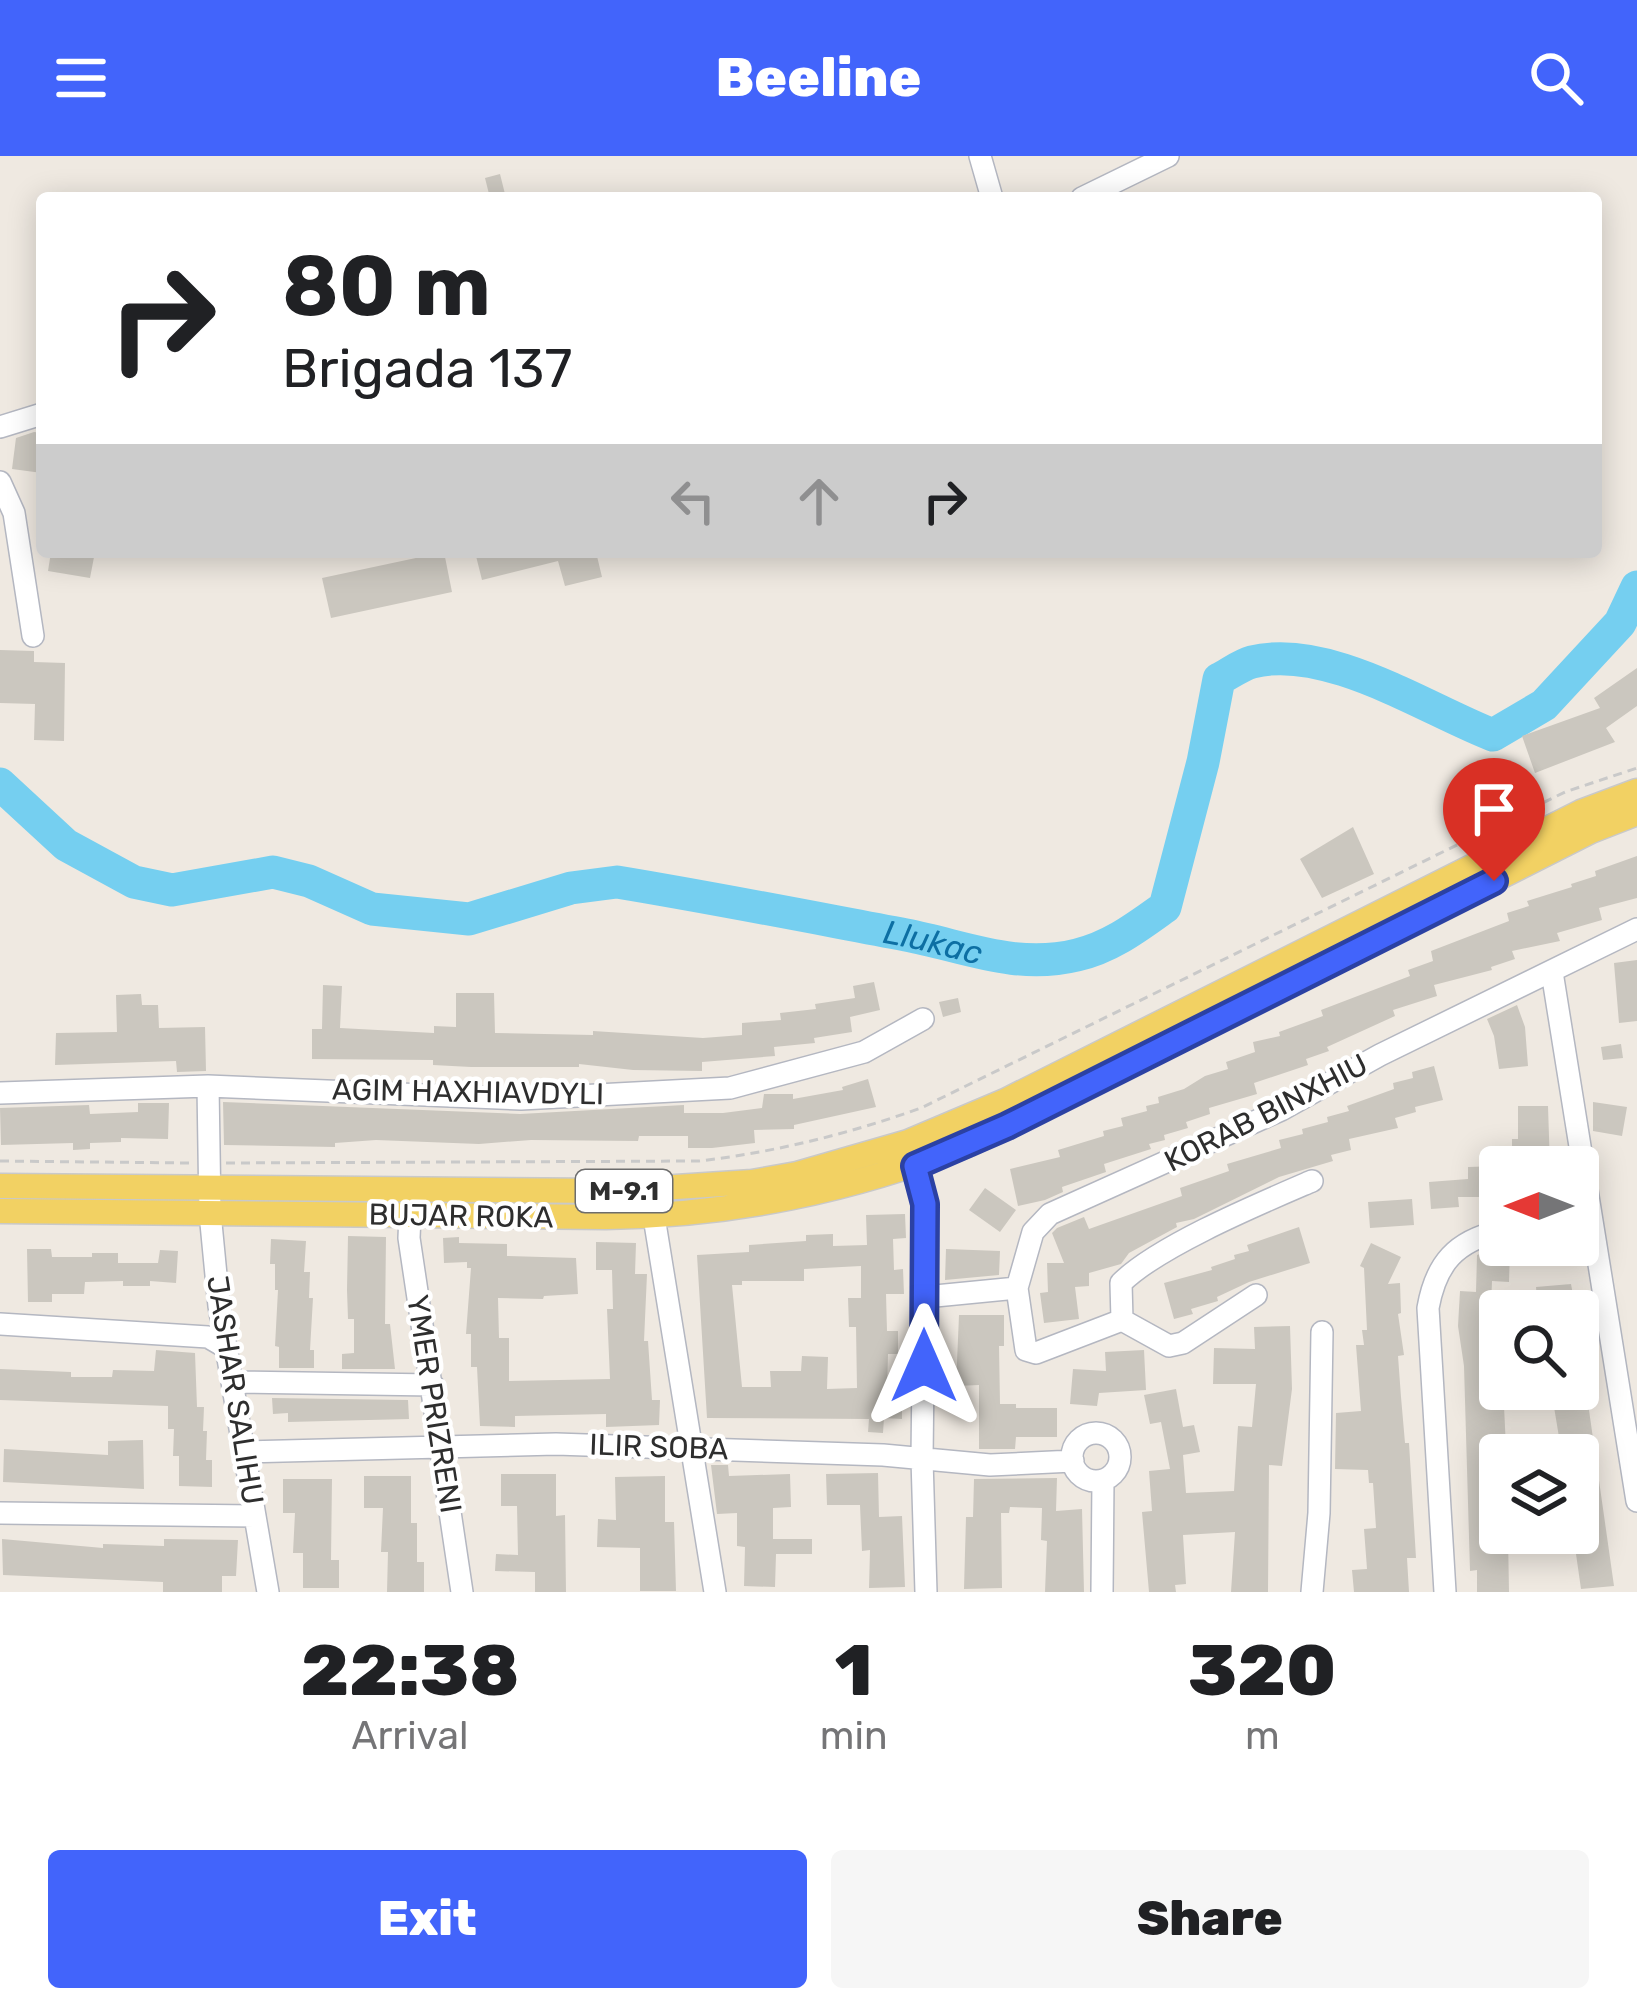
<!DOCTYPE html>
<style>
body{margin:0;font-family:Rubik,sans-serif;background:#f6f6f6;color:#202124;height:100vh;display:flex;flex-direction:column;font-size:45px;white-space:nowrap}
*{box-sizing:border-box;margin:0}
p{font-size:39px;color:#757577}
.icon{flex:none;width:66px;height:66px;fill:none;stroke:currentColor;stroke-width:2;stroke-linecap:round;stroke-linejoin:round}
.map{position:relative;height:1436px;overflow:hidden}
.sheet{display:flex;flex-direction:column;background:#fff;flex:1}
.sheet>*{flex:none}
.guide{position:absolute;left:36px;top:36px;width:1566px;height:366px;border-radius:12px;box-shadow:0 6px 30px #0003;background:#fff;color:#202124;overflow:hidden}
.needle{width:78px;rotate:270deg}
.fabs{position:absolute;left:1479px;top:990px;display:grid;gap:24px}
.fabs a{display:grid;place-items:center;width:120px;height:120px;border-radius:12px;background:#fff;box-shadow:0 6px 30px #0003;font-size:60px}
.pin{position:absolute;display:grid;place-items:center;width:102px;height:102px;color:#fff;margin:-123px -51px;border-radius:50% 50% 50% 0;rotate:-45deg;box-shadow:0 0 12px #0007}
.pin .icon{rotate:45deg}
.me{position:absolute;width:132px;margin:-66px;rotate:0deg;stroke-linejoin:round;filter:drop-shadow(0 0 9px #0008)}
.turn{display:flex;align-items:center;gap:42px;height:252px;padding:0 48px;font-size:54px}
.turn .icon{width:156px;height:156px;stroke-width:2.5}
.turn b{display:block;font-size:84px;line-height:102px}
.lanes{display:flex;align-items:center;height:114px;padding:0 48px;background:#0003;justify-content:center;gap:60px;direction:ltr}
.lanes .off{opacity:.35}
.eta{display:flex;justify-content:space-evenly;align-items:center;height:204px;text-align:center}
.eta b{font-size:72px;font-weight:800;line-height:84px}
.button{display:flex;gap:24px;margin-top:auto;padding:24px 48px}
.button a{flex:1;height:138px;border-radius:12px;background:#4264fb;color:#fff;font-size:48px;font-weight:800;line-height:138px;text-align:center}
.button a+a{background:#f6f6f6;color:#202124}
header{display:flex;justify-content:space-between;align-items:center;height:156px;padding:0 48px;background:#4264fb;color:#fff;font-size:54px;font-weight:800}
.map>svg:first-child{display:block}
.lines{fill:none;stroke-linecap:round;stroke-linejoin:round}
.river{stroke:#75cff0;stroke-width:33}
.building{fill:#cbc7bf;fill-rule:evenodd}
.minor-casing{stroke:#b4b7c1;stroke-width:24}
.major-casing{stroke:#c9c9c9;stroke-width:27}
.path{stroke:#c9c9c9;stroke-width:3;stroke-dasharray:9 6;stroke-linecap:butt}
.minor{stroke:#fff;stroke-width:21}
.major{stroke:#f2d163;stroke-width:24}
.route-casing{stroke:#2b41a3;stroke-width:30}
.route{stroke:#4264fb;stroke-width:21}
.labels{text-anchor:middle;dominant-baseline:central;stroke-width:9;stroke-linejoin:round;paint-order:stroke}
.shield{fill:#fff;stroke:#6d6d6d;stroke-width:3}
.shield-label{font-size:27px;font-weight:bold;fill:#2e2e2e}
.street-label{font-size:30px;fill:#2e2e2e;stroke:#fff}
.water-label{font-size:33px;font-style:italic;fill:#0d6fa3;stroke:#fff}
</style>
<header><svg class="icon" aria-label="menu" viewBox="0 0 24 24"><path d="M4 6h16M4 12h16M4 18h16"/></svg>Beeline<svg class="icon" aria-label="search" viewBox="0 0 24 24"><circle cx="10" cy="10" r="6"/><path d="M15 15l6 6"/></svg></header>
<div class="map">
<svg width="1637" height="1436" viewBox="0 0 1637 1436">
<rect width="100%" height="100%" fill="#efe9e1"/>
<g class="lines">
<!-- river -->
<path class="river" id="s1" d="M0,628L66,689L134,726L172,734L273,716L309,725L372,753L469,763L571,732L617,726C714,742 810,761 906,779C964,790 1015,814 1077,799C1111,791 1137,771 1165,751L1203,606L1219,523C1229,518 1241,509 1252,506C1327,487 1426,553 1493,579L1544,549L1620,467L1637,431"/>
</g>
<!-- building -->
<path class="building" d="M500,18L506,42H490L485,22Z
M34,276L42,277V317L12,313L16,282Z
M51,396H95L90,422L48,415Z
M444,396L452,436L331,462L322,422Z
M475,396H596L602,421L565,430L558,405L482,424Z
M0,494L34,495V506L65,507L64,585L34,584L35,548L0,547Z
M1637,512V550L1606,572L1615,586L1535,617L1522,580L1600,552L1594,542Z
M1353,671L1374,718L1322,742L1300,703Z
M1637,700V742L1599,752L1602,764L1557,777L1560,785L1512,795L1515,803L1491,811L1492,814L1434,829L1437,840L1393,854L1395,860L1327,891L1329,895L1306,903L1308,909L1254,927L1257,938L1209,952L1210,958L1186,966L1188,972L1164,979L1165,984L1149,988L1151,993L1104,1008L1106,1016L1062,1031L1063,1036L1045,1044L1018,1050L1010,1013L1060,1001L1058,994L1104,980L1103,975L1123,970L1121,962L1147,955L1146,950L1159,947L1158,941L1184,933L1205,920L1228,913L1226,906L1255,896L1253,886L1280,880L1279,876L1323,860L1321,854L1410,820L1408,814L1433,805L1431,795L1509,765L1507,757L1529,750L1527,745L1572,731L1571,728L1596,720L1595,715Z
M1637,804V865L1619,867L1614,807Z
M874,826L880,854L850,861L852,876L814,882L815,887L774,891L775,900L702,906V915L633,914L579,908V911H471L433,909V904L312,903V873H322L323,829L342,830L340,872L434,877V870L456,871V837H494L495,877L593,879V875L703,882L742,879V867L781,864L780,857L816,853L815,848L855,842L853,830Z
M141,838L142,849H158L159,872L205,871L206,915L177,916L176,905L55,909L56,877L117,876L116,839Z
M958,842L961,856L943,861L939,846Z
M1517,849L1525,871L1528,910L1499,913L1494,880L1487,863Z
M1621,888L1623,902L1603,904L1601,891Z
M1434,910L1443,944L1415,951L1416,956L1395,962L1398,972L1349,983L1351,994L1331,999L1333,1005L1279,1021L1194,1063L1176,1067L1177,1071L1129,1097L1121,1108L1089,1117V1130L1075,1131L1079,1163L1044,1167L1040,1137L1048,1136L1047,1107H1064L1052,1077L1057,1072L1084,1061L1089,1073L1182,1040L1180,1032L1229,1015L1227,1008L1281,992L1279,984L1303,978L1302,973L1328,966L1327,961L1349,955L1347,950L1394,933L1393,927L1413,922L1412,916Z
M868,923L876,951L794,969V973L754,974L755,987L712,992H688V980H639L638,985L531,984L479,988L376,984L335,987V991L224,989L223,946L520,958L684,949V957H723L762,952L764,938H793V943L843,934L842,931Z
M1593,946L1627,951L1622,980L1593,975Z
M138,947H169L168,983L121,982V986L90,987V993L73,994V987L1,989L0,952L89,949L90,958L138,956Z
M1518,950H1548L1550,1011H1512V983H1518Z
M1499,1010V1041H1458L1459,1051L1431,1053L1429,1026L1468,1023V1011Z
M985,1032L1016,1054L1000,1076L969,1054Z
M1412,1043L1414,1069L1370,1072L1368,1046Z
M905,1058L906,1082L893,1083L894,1114L903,1113L904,1138H886L887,1175H898V1198H888L887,1233L902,1234V1263L884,1262L883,1277L868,1276L869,1263L707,1262L697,1099L749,1096V1089L806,1085V1079L833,1078V1090L867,1089L866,1059ZM861,1110V1142H848L849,1171H856L857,1232L827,1233L828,1201L802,1200L801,1215H770L771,1231H742L732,1129H742V1125H804V1113Z
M1299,1071L1310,1107L1249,1126L1217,1141L1218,1145L1191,1153L1193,1158L1174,1163L1164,1127L1212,1114L1211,1111L1235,1103L1234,1099L1249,1095L1247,1089Z
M348,1080L386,1081L385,1168H390L395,1213H342V1198L354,1197V1163H348L347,1134Z
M459,1081V1087L507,1088V1100L576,1102L578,1138L544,1140L543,1143L498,1142L499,1182H509V1225L610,1223L607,1153H613L612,1114H596V1086L636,1087L635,1118H647L644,1185H648L652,1244H660L659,1269L606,1271V1258L515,1260V1271L480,1270L477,1211H471V1178H466L471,1112H467V1106L444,1107L443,1082Z
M271,1083L306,1085L304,1116H310L309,1142H313L310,1194H314V1212H279V1191L275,1190L278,1134H275V1108H270Z
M1371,1087L1401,1101L1388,1128L1400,1127L1401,1157L1398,1158L1404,1199L1398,1200L1401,1241L1405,1287H1409L1416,1402H1407L1409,1436H1354L1352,1414L1367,1413L1364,1373L1376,1372L1373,1327H1369L1368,1314L1335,1313L1336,1257L1361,1255L1356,1189H1364L1362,1174H1367L1364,1112L1360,1110Z
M27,1093H51L52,1101H92V1097H118V1107H158L160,1094L178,1095L176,1127L150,1125V1130H123V1125L85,1126L84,1138H52V1146H28Z
M946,1093L1000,1095L999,1119L945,1124Z
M1493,1093H1510L1509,1126L1492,1125L1490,1178H1500V1233H1513V1250H1504L1506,1292H1501L1500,1299V1380H1508L1509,1436H1477V1414L1470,1415L1464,1210L1458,1170L1460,1135L1476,1136L1477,1099Z
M1571,1128L1576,1155H1538L1536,1131Z
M959,1159H1004V1190H999L1000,1248H1016V1252H1057V1281H1016L1015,1293H979V1229L956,1230Z
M1290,1170L1292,1233L1282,1310L1269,1309L1268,1436H1231L1235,1376L1183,1379L1186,1428L1175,1429L1176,1436H1149L1142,1356L1152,1355L1149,1315L1170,1313L1161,1266L1150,1268L1144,1239L1176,1233L1183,1271L1194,1269L1200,1296L1183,1299L1186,1337L1234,1335L1238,1270L1252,1271L1256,1228H1213L1214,1192L1255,1193L1254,1171Z
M156,1194L195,1197L197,1251H204L203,1275H207L206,1304H212V1331L179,1330V1300H173L174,1273H168V1250L0,1244V1213L71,1216V1221H112L113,1214L154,1215Z
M1144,1194L1146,1234L1099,1237L1097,1250L1070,1248L1073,1213L1106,1215L1105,1196Z
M1551,1233H1586L1614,1430L1581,1433L1573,1377H1578V1299H1562Z
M272,1242L408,1244L409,1263L288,1266V1257L273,1258Z
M143,1284L144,1333L3,1326L4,1293L108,1299V1285Z
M711,1309H728L729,1320L790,1318L791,1351L773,1352V1383H812V1398H776L775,1431L744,1430L745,1391L737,1390V1357L717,1358Z
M878,1317L879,1361L902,1360L905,1431L869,1432L870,1394L862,1395L860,1349H827L826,1318Z
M501,1318H556V1360L565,1359L566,1436H535V1416L495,1415L496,1398L518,1399L517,1350H501Z
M364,1320H411V1367H417V1406H424V1436H387L388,1396H381L383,1352H364Z
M665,1320V1366H674L676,1435H640V1392L597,1391L598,1363L616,1364L615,1321Z
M1057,1322L1056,1355L1082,1353L1084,1436H1045L1047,1385L1041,1384L1042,1352L1010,1351L1009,1357H1001L1002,1432L964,1433L966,1361H973L974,1323Z
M283,1323H332L331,1404H339V1432H303V1397H293L295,1357H283Z
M2,1383L103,1392V1388L164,1390V1383L238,1384L236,1420H222V1436H163V1426L3,1419Z"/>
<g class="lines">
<!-- minor casing -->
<g class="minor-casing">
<path id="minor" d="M980,0L992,42
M1082,42L1168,0
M0,271L42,258
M0,326L14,357L33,480
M1552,816L1637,1345
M208,930L210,1057L219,1150L268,1436
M0,937L208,930L521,943L730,932L864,896L923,863
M910,993L925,1048L922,1303L926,1436
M410,1059L409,1082L462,1436
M654,1061L715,1436
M1017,1132L1026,1194L1036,1197L1122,1164L1169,1190L1183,1187L1256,1139
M925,1141L1017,1132L1033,1076L1050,1058L1281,954L1380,899L1637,773
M1122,1164L1121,1127C1158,1090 1261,1047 1312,1025
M0,1168L208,1181L227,1192
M232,1226L433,1229
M1072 1301a24 24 0 1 1 48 0a24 24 0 1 1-48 0Z
M245,1296L556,1288L883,1299L990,1309L1073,1305
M0,1357L255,1360
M1102,1436L1103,1324
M1312,1436L1319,1357L1322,1176
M1445,1436L1428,1152C1436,1107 1456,1085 1500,1075"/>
</g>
<!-- major casing -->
<g class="major-casing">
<path id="major" d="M0,1030L615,1035L752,1026L797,1018L908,986L1005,945L1581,656L1637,635
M0,1055L606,1061C734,1059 851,1035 970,988L1591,675L1637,657"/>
</g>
<!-- path -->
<path class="path" d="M0,1005L190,1007
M226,1007L699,1005C776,996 848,978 921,952L1565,636L1637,612"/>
<!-- minor -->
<use href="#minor" class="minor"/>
<!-- major -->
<use href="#major" class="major"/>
</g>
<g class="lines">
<!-- route casing -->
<g class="route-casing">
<path id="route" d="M924,1210L925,1048L915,1010L1007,970L1494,725"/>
</g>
<!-- route -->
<use href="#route" class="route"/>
</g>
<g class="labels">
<!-- shield labels -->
<rect class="shield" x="576" y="1014" width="96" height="42" rx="9"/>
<g class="shield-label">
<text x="624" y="1035">M-9.1</text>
</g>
<!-- street labels -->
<g class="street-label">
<text transform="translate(468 936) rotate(1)">AGIM HAXHIAVDYLI</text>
<text transform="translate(1266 957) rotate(-27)">KORAB BINXHIU</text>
<text transform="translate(461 1060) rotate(1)">BUJAR ROKA</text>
<text transform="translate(235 1234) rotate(81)">JASHAR SALIHU</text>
<text transform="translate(434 1248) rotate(81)">YMER PRIZRENI</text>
<text transform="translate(659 1291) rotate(2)">ILIR SOBA</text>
</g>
<!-- water labels -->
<g class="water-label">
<text stroke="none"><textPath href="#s1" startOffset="987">Llukac</textPath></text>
</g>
</g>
</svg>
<div class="fabs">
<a><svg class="needle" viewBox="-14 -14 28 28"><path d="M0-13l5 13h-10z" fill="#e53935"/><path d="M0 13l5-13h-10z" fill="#757577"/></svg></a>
<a><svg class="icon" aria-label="search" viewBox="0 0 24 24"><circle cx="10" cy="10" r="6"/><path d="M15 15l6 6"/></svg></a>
<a><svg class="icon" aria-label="layers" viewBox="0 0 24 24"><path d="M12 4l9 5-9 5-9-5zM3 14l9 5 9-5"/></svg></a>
</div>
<div class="pin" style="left:1494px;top:725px;background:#d93025"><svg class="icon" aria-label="arrive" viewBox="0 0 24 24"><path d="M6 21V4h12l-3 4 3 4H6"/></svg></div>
<svg class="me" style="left:924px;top:1210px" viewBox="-20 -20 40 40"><path d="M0-17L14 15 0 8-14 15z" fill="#4264fb" stroke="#fff" stroke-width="4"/></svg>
<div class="guide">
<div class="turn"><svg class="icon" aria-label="right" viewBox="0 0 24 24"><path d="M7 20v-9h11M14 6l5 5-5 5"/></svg><div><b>80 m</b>Brigada 137</div></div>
<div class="lanes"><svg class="icon off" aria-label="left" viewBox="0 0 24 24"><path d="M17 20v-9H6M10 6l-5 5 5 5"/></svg><svg class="icon off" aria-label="ahead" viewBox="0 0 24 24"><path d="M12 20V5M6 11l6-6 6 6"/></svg><svg class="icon" aria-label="right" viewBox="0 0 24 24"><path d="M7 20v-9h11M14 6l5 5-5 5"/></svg></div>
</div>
</div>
<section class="sheet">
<div class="eta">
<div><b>22:38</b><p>Arrival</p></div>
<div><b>1</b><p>min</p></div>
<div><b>320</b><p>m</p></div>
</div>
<div class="button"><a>Exit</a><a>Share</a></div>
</section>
